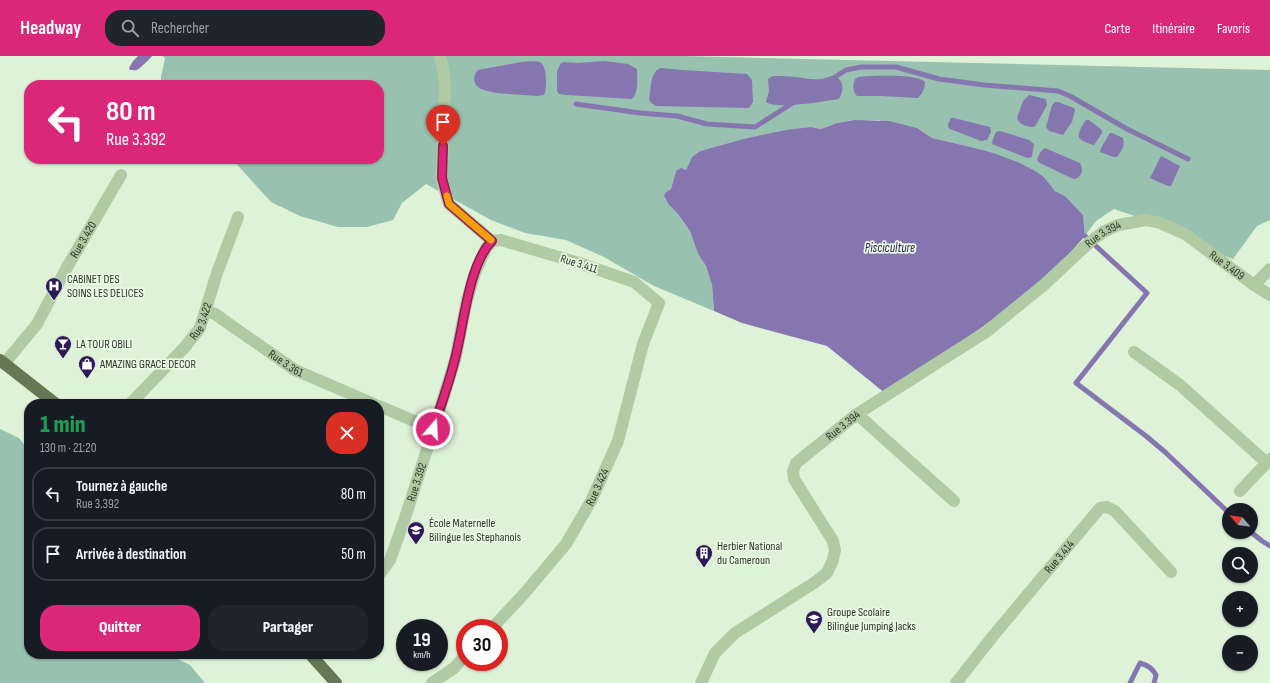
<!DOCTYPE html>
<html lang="fr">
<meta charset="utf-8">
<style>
body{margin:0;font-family:"Sofia Sans Condensed",sans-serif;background:#20242c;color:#f1f3f6;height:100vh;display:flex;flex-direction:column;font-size:15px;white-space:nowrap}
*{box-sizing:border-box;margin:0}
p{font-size:13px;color:#9ea1a6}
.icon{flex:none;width:22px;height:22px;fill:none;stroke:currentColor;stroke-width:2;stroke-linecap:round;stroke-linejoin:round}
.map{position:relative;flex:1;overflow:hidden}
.details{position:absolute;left:24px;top:343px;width:360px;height:260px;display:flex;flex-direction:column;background:#171b24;border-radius:16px;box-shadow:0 1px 3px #0004}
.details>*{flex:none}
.top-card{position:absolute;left:24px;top:24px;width:360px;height:84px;border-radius:16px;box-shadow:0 1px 3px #0004;background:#db2777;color:#fff;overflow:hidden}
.needle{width:26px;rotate:298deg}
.buttons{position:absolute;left:1222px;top:447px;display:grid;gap:8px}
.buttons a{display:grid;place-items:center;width:36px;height:36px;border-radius:50%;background:#171b24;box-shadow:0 1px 3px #0004;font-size:20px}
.speed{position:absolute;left:396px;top:563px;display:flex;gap:8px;font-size:20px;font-weight:700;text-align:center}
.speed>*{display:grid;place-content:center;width:52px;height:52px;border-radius:50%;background:#171b24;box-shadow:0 1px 3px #0004;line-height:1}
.speed small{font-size:10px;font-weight:400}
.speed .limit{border:6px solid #d22;background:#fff;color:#111}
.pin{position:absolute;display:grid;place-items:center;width:34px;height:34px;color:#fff;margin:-41px -17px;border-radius:50% 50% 50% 0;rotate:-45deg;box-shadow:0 0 4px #0007}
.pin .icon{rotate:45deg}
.me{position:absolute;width:44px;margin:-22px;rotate:19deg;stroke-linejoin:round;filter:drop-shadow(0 0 3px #0008)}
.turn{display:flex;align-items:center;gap:14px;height:84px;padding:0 16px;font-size:18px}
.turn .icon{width:52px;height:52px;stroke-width:2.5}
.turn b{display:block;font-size:28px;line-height:34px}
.round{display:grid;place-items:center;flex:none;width:42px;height:42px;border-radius:16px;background:#20242c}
.summary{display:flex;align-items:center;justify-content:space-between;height:68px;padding:0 16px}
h1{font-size:24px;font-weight:800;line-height:30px;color:#1e9e55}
.button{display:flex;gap:8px;margin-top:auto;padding:8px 16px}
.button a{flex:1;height:46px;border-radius:16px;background:#db2777;color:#fff;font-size:16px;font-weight:800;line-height:46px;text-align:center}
.button a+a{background:#20242c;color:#f1f3f6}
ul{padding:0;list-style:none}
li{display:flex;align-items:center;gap:12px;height:54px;margin:0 8px 6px;padding:0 8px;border:2px solid #363941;border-radius:16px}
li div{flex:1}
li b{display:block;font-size:15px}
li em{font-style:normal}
header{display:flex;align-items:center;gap:24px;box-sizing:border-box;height:56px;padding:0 20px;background:#db2777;color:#fff}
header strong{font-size:19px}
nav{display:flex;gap:22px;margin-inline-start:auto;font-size:14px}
.search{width:280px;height:36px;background:#20242c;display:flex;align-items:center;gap:10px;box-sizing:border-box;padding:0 14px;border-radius:16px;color:#9ea1a6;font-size:15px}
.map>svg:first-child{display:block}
.green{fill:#98c1b0}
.water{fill:#8676b0}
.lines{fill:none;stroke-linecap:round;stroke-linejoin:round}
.stream{stroke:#8676b0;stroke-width:5}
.minor{stroke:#b0caa4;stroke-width:12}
.major{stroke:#657856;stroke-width:12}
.route-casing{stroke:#8e194d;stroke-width:10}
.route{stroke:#db2777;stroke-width:7}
.slow{stroke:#f59e0b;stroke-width:7}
.labels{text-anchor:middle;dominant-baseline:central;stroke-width:3.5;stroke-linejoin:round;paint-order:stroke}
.street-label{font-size:12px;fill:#2d3526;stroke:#e9fae4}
.poi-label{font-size:12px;fill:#2d3526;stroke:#e9fae4;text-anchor:start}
.water-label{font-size:13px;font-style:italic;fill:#2d1a58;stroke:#e9fae4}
</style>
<header>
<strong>Headway</strong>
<div class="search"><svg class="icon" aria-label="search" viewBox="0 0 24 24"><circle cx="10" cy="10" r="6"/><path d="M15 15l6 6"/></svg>Rechercher</div>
<nav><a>Carte</a><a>Itinéraire</a><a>Favoris</a></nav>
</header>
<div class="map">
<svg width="1270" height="627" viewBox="0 0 1270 627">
<rect width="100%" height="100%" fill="#def2d8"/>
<!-- green -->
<path class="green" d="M163,0H682L1270,14V164L1257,170L1233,203L1208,194L1167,171L1114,153L1096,165L1085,180L1083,159L1065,140L1055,135L1044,121L1018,106L975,92L932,82L917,72L878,64L862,65L854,64L837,67L821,73L811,71L743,83L700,95L692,101L686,114L676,115L671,133L666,136L664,141L668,148L678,158L690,175L698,198L706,210L712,229L714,255L654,230L604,201L566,184L525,177L491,164L426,128L402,147L393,164L367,171H338L300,160L271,146L232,103H379V29H161V21L165,2Z
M0,373L19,382L29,395V453L27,456L29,460V598H167L190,609L205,627H0Z"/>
<!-- water -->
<path class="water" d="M138,0H152C151,2 139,13 137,14C135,15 133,14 130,14L129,12L133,5Z
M604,5L628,8L637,13C637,23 639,36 632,43L567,39L559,38L557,35V15L561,7L564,6L578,7Z
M521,6C527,6 537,4 541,7C547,11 547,33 544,39L538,40C522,38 495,39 481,33C473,29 472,20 478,14Z
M661,12L683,14L747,18L752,24L753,46L749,52L656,50L651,47L649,43C651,33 650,15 661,12Z
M773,20C781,20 788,20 796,21C804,22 813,24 821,23C826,23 832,18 836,21C845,25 843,37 839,43C825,45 776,54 766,46L769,35L768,23Z
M869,20C881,20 917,18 925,26C925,32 923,37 918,42L880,40H857C852,35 853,29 855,23L858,21Z
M1029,39L1046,43L1047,49L1036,69L1034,71C1028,71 1019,69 1017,62L1023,45Z
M1055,46H1058L1074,52L1075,54L1072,66L1063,79L1049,75L1046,71L1052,49Z
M951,62H954L990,71L991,76L987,84L981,85L950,73L948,71V68Z
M854,64L889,65L917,72L932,82L975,92L993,97L1018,106L1035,115L1044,121L1055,135L1065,140L1083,159L1085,180L1052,217L1011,251L886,338L827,290L742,267L714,255L712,229L706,210L698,198L690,175L678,158L668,148L664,140L666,136L671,133L676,115L681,112L686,114L692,101L700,95L743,83L786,74L811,71L821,73L837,67Z
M1086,64H1089L1102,74V77L1094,89C1074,84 1076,79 1086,64Z
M1000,75L1029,84L1034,88L1032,101L1027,102L992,88L993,83L996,76Z
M1110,77H1112L1123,82C1125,90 1122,94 1117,101H1114L1100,96L1101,92Z
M1045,92L1080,107C1084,114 1082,120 1075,123L1071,122L1038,106L1037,103C1039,99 1041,94 1045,92Z
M1161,100L1180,110L1171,130H1168L1150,122Z"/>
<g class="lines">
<!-- stream -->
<path class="stream" d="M832,23L846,14L862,11H896L939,23L984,29L1058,35L1070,40L1127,73L1188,103
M576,48L640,57L677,60L707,68L755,71L796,45
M1085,180L1147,237L1076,327L1146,380L1165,396L1229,457
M1251,476L1262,485L1270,490
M1130,627L1140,607C1147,609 1153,613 1156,619L1154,627"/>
<!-- minor -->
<g class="minor">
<path d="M1254,229L1270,213"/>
<path id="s1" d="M206,255L215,258L295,314L374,348"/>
<path d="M1134,296L1180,329L1267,407"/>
<path id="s2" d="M4,308L37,268L66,213L121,119"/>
<path id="s3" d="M130,348L185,291L200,272L217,217L238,161"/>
<path d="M379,350L433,373"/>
<path d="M857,358L954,445"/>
<path d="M1240,435L1270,403"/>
<path id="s4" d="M379,519L390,504L404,465L439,356L455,304L467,244L475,217L486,192L492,185L449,148L441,122L444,75L445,30L443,12L440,0"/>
<path id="s5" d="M492,572L523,539L566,488L591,445L618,385L643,288L659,247L634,226L579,207L501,184L492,185"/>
<path d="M432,627L454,612L465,600"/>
<path id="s6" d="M701,627L715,597L735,577L814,527L827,517L833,504L835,494L833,485L794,423L793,415L796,407L857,358L986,276L1045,228L1091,185L1103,176L1118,169L1146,164L1160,167L1185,178L1254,229L1270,239"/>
<path id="s7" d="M956,627L993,580L1100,452L1107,451L1115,455L1171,516"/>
</g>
<!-- major -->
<path class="major" d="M0,304L56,348
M310,598L336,627"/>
</g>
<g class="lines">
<!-- route casing -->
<g class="route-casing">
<path id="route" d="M433,373C441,350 449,327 455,303C464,270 468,209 492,185L449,148L442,122L443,90"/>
</g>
<!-- route -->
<use href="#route" class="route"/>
<!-- slow -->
<path class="slow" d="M447,140L449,148L491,184"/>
</g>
<!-- icons -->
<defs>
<g id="hospital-pin" transform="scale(0.9)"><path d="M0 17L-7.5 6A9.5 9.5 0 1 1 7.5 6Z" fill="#2d1a58" stroke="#e9fae4"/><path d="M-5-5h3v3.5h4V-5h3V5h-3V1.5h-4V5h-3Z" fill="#fff"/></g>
<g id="bar-pin" transform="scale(0.9)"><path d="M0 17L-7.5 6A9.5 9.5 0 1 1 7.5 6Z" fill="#2d1a58" stroke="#e9fae4"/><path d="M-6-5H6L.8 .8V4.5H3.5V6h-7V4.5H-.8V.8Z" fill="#fff"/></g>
<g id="shop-pin" transform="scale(0.9)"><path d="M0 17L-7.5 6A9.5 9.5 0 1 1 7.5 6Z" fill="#2d1a58" stroke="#e9fae4"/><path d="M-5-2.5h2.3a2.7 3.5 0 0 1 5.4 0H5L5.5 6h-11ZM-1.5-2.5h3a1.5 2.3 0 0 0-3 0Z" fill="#fff"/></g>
<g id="school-pin" transform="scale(0.9)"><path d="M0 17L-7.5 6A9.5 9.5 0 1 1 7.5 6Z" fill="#2d1a58" stroke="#e9fae4"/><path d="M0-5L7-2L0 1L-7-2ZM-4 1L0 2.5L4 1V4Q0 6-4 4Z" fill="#fff"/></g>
<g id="building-pin" transform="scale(0.9)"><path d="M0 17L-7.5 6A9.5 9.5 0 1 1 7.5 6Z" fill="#2d1a58" stroke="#e9fae4"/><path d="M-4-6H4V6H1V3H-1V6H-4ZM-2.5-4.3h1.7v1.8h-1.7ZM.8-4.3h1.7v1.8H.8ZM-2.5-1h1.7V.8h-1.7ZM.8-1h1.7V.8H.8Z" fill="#fff"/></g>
</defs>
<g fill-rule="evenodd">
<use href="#hospital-pin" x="54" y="230"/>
<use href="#bar-pin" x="63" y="288"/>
<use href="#shop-pin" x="87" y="308"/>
<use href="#school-pin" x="416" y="474"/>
<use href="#building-pin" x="704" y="497"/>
<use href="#school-pin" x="814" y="563"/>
</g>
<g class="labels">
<!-- street labels -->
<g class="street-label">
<text stroke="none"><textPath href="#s6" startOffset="679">Rue 3.394</textPath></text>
<text stroke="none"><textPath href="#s2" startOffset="148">Rue 3.420</textPath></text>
<text transform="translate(579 208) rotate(17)">Rue 3.411</text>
<text stroke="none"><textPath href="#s6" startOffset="819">Rue 3.409</textPath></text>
<text stroke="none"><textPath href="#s3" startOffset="110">Rue 3.422</textPath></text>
<text stroke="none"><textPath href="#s1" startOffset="96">Rue 3.361</textPath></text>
<text stroke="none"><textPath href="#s6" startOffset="355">Rue 3.394</textPath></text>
<text stroke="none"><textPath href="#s4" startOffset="101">Rue 3.392</textPath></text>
<text stroke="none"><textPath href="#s5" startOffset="177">Rue 3.424</textPath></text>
<text stroke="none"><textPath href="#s7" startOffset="163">Rue 3.414</textPath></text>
</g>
<!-- poi labels -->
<g class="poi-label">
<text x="67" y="223">CABINET DES<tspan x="67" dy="14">SOINS LES DELICES</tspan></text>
<text x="76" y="288">LA TOUR OBILI</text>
<text x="100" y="308">AMAZING GRACE DECOR</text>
<text x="429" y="467">École Maternelle<tspan x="429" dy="14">Bilingue les Stephanois</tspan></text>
<text x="717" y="490">Herbier National<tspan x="717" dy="14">du Cameroun</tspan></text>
<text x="827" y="556">Groupe Scolaire<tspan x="827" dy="14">Bilingue Jumping Jacks</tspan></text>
</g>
<!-- water labels -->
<g class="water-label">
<text x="890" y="192">Pisciculture</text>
</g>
</g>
</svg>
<div class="buttons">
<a><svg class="needle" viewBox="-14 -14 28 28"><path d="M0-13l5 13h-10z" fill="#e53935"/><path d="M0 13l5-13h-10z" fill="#9ea1a6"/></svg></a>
<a><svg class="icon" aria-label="search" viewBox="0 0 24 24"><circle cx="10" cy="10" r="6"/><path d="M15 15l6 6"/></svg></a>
<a>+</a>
<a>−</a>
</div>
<div class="speed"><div>19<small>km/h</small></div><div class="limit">30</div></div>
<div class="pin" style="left:443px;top:90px;background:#d93025"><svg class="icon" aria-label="arrive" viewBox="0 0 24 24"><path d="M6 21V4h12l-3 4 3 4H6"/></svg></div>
<svg class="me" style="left:433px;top:373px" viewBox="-20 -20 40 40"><circle r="17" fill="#db2777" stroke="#fff" stroke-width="3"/><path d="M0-11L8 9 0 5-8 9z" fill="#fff"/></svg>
<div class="top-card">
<div class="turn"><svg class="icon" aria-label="left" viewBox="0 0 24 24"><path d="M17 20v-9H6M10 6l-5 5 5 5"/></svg><div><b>80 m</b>Rue 3.392</div></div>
</div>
<section class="details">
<div class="summary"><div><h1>1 min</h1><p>130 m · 21:20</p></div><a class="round" style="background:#d93025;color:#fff"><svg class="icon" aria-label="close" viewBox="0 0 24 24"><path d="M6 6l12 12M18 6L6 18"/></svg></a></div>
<ul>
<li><svg class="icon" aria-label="left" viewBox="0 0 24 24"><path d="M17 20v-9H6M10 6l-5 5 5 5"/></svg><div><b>Tournez à gauche</b><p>Rue 3.392</p></div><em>80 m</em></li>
<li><svg class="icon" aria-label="arrive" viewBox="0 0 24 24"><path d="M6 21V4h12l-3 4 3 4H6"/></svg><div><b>Arrivée à destination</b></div><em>50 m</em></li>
</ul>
<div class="button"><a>Quitter</a><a>Partager</a></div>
</section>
</div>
